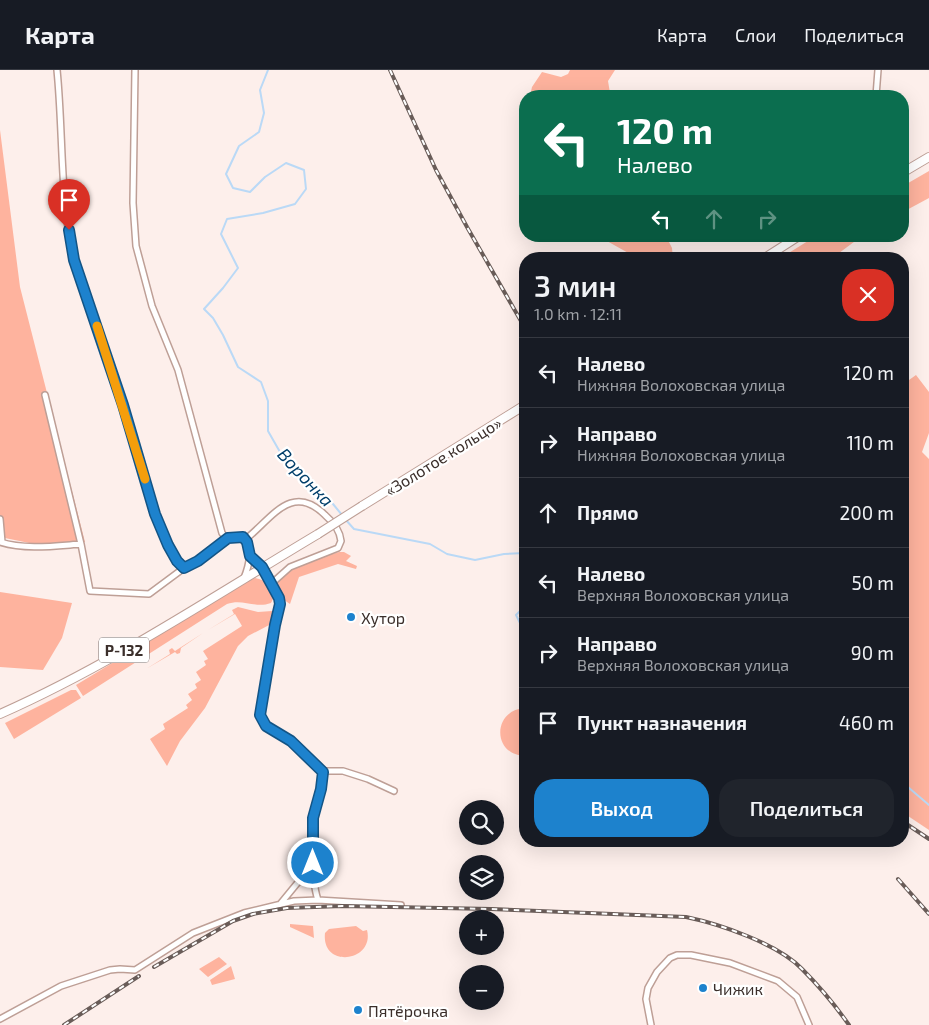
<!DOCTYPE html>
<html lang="ru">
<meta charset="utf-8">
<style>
body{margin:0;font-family:"Exo 2",sans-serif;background:#20242c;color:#f1f3f6;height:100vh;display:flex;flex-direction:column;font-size:19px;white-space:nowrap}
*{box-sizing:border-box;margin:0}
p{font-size:16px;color:#9ea1a6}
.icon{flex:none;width:28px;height:28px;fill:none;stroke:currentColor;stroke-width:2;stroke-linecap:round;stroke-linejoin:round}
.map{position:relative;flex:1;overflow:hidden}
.panel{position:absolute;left:519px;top:182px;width:390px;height:595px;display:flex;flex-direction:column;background:#171b24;border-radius:20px;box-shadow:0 5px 20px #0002}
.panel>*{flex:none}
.guide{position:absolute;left:519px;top:20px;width:390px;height:152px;border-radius:20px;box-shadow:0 5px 20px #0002;background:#0b6e4f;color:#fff;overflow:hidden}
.tools{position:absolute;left:459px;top:730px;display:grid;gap:10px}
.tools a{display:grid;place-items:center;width:45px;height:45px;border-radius:50%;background:#171b24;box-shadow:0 5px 20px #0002;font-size:25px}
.pin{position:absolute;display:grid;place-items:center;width:42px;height:42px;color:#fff;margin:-51px -21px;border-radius:50% 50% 50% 0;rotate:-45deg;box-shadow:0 0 5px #0007}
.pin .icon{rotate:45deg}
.me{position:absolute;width:55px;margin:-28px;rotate:0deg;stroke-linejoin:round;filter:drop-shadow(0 0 4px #0008)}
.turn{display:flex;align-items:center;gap:18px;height:105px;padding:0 15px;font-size:22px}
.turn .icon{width:65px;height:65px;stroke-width:2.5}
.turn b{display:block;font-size:35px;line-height:42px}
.lanes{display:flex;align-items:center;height:48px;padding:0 15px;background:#0003;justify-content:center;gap:25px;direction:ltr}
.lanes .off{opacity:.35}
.round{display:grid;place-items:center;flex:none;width:52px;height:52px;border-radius:20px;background:#20242c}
.headline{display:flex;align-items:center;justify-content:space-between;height:85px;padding:0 15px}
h1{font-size:30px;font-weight:600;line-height:38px}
.primary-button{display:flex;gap:10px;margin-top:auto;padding:10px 15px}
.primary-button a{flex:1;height:58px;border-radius:20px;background:#1d82cd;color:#fff;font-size:20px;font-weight:600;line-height:58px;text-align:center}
.primary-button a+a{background:#20242c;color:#f1f3f6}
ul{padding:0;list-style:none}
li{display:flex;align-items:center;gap:15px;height:70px;padding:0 15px;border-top:1px solid #363941}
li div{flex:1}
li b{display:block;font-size:19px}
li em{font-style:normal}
header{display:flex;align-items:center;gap:30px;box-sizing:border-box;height:70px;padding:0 25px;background:#171b24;border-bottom:1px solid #363941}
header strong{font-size:24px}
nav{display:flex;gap:28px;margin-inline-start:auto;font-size:18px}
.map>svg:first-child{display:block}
.green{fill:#feb39e}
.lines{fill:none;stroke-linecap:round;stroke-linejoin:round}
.stream{stroke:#bad9f6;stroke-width:2}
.street-casing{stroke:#be9f96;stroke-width:8}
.primary-casing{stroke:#be9f96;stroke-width:10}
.street{stroke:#fff;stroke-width:5}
.primary{stroke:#fff;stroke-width:8}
.rail-casing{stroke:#695c58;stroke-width:4}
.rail{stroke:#fff;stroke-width:2;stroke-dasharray:5.5;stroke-linecap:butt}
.primary-bridge-casing{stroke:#be9f96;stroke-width:10;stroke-linecap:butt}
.primary-bridge{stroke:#fff;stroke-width:8}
.route-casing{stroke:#135485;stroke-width:12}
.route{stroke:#1d82cd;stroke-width:9}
.slow{stroke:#f59e0b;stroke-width:9}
.poi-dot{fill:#1d82cd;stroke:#fff;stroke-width:2}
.labels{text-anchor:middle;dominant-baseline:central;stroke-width:4.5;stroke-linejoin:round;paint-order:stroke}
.shield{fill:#fff;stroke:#766d6b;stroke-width:1}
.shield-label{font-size:15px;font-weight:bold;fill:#3b2f2b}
.street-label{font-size:16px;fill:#3b2f2b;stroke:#fff}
.poi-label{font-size:16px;fill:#3b2f2b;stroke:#fff;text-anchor:start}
.water-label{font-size:18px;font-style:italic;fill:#003e6a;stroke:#fff}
</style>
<header>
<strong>Карта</strong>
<nav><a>Карта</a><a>Слои</a><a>Поделиться</a></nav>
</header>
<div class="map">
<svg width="929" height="955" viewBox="0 0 929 955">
<rect width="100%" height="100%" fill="#fdefeb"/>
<!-- green -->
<path class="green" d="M570,0H615L608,11L610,23L612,26H565L562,23L558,26H530L532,17L542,2L561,7L568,4Z
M0,60L20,217L85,472L39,475L0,467Z
M929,101V128L903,142V116Z
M598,166H666L672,178L673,189H639Z
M816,166H862L831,189H779Z
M916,305L929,322V363L922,382L929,389V760L902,742V315Z
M339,482H344L351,486L346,491L357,496L356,499L338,494L299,507L290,534C247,507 320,488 339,482Z
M255,508C267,510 270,516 274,527L271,533C255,539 243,528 227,534L83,626L76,615L243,514Z
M0,522L72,533L62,568L43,600L0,597Z
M238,537L258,542L272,541L275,544L273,553L248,566L238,576L205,638L180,671L167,696L150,669L165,659L163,654L188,638L186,635L192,630L188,624L197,618L195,614L201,610L196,602L206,595L204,591L208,589L203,581L242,556L235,544L208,560L234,544L232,540Z
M203,563L181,578L180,583L177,584L175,582L146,599L170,584L169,580L172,578L175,581Z
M71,620H76L81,628L14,669L5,653Z
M525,638V686C492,685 492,640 525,638Z
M290,854L313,856L314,868L290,857Z
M356,856L363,861L367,860C375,892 321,899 325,863L329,859Z
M219,887L227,894L208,907L199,899Z
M231,896L235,909L212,915L210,910Z"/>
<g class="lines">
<!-- stream -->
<path class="stream" d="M268,0L260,20L264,43L259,62L239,76L226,104L233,118L250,122L265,107L286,93L304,100L306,119L295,134L263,143L227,149L221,164L238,198L223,218L204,239L213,248L223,265L238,297L261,312L268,331V361L280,382L297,402L333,434L342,445
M345,449L354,459L430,474L447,484L475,490L504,484L525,483
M525,536L516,545L521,555H525
M902,712L929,735"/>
<!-- street casing -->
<g class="street-casing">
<path id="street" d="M57,0C63,59 60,123 72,181C78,211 93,242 102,271C113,306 124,341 135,376C145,411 158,473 184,498C201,490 214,480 228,468
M135,0L133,133L136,176L152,236L178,300L222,463L226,468L243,467C254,476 249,496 244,508
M876,26L878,0
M45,325L81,474L90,521L149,524L184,498
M0,449L2,472
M246,469C272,448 292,412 325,445C332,451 340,461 341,471L338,478L290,497L271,514
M0,472C25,480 54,476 81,474
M250,486L262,497L280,533L260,643L262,651L266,656L291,671L323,701
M323,701H343L368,709L394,721
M318,830C311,810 312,770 313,748C315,733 321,717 323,701
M281,833L313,794
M0,949L61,916L110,900L120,899L135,900L193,863L244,843L294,831L318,830L401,835
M651,955L646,929L648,918L657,902L670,888L677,885H691L730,893L778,911L797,927L809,955"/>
</g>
<!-- primary casing -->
<g class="primary-casing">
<path id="primary" d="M902,103L929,87
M763,189L799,166
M362,436L525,335
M0,644C111,595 214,526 318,464"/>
</g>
<!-- street -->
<use href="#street" class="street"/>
<!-- primary -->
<use href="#primary" class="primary"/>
<!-- rail casing -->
<g class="rail-casing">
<path id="rail" d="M390,0L436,100L467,157L525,258
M902,751L929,769
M898,809L929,844
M154,897L233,851L253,844L287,838L342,836L491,839L686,847C720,854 778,874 802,899C819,916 835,935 849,955
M64,955L139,906"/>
</g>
<!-- rail -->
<use href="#rail" class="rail"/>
<!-- primary-bridge casing -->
<g class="primary-bridge-casing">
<path id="primary-bridge" d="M318,464L362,436"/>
</g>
<!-- primary-bridge -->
<use href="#primary-bridge" class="primary-bridge"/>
</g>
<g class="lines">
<!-- route casing -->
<g class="route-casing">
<path id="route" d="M69,160L74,190L123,335L155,444L168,475L177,491L184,498L198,491L228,468L243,467L247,472L250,486L262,497L279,528L280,534L275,555L260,645L266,656L291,671L323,702L321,719L313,748V793"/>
</g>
<!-- route -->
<use href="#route" class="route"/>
<!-- slow -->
<path class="slow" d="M97,256L145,409"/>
</g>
<!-- markers -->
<g class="poi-dot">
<circle cx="351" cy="547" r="5"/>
<circle cx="703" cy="918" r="5"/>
<circle cx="358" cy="940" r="5"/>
</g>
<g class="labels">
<!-- shield labels -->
<rect class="shield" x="99" y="567.5" width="50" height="25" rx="4"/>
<g class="shield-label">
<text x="124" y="580">Р-132</text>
</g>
<!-- street labels -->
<g class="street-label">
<text transform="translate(443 386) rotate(-32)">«Золотое кольцо»</text>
</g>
<!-- poi labels -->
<g class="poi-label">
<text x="361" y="547">Хутор</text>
<text x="713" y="918">Чижик</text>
<text x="368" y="940">Пятёрочка</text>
</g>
<!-- water labels -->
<g class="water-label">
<text transform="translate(306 407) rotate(47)">Воронка</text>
</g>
</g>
</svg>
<div class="tools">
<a><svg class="icon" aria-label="search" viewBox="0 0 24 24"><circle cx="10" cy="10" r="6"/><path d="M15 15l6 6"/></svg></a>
<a><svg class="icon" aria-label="layers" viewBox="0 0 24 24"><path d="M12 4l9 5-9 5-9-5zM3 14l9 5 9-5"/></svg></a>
<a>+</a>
<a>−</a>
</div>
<div class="pin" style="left:69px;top:160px;background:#d93025"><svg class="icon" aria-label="arrive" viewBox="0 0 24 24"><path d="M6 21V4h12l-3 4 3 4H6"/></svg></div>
<svg class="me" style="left:313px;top:793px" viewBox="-20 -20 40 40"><circle r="17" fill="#1d82cd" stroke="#fff" stroke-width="3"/><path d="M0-11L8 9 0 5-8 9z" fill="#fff"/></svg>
<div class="guide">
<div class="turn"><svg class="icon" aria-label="left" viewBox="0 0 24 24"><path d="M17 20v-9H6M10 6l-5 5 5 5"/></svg><div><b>120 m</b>Налево</div></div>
<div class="lanes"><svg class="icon" aria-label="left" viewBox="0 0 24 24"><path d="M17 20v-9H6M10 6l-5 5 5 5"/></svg><svg class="icon off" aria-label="ahead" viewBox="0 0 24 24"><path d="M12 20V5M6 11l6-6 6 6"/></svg><svg class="icon off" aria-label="right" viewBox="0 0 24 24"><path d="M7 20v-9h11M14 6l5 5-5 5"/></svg></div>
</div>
<section class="panel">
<div class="headline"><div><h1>3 мин</h1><p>1.0 km · 12:11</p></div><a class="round" style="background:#d93025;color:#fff"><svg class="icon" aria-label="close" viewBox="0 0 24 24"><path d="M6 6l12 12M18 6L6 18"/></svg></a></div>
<ul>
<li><svg class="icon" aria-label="left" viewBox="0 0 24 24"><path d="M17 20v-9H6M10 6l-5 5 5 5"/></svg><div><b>Налево</b><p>Нижняя Волоховская улица</p></div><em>120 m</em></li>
<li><svg class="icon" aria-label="right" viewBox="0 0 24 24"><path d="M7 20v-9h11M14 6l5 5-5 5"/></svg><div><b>Направо</b><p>Нижняя Волоховская улица</p></div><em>110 m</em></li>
<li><svg class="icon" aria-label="ahead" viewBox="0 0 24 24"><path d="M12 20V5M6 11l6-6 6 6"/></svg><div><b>Прямо</b></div><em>200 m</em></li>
<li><svg class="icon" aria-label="left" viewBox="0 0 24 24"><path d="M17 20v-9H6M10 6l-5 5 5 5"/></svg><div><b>Налево</b><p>Верхняя Волоховская улица</p></div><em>50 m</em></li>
<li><svg class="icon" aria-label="right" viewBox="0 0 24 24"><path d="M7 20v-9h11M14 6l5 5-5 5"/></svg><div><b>Направо</b><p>Верхняя Волоховская улица</p></div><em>90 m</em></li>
<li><svg class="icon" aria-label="arrive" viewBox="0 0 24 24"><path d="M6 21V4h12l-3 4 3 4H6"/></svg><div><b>Пункт назначения</b></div><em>460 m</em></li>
</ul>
<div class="primary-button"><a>Выход</a><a>Поделиться</a></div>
</section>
</div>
